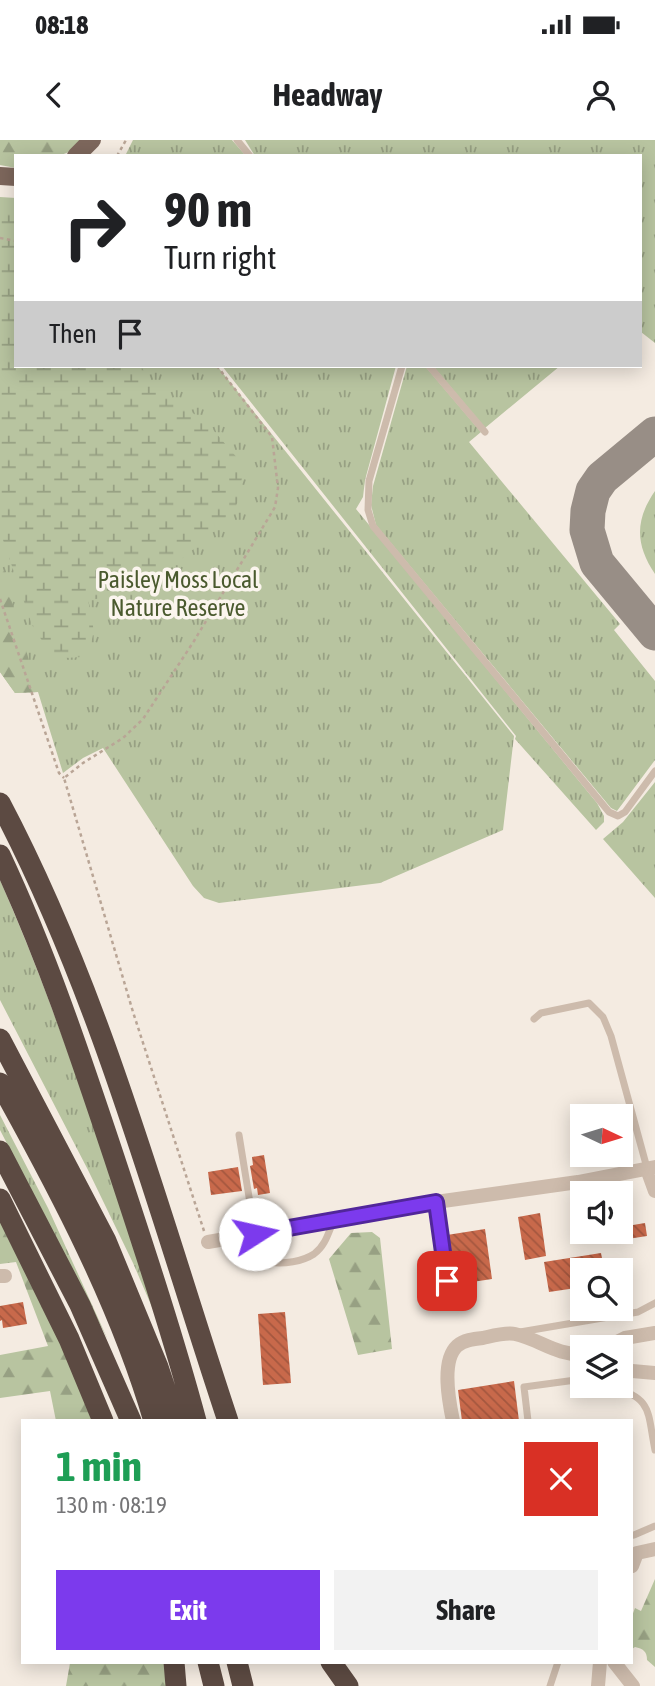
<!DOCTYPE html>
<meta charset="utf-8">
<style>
body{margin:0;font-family:"Asap Condensed",sans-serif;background:#f2f2f2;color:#202124;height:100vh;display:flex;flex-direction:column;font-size:26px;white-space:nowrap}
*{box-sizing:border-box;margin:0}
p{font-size:23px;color:#757577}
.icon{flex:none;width:38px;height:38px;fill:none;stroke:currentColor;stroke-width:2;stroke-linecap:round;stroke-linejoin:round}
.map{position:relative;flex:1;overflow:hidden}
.panel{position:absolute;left:21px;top:1279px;width:612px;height:245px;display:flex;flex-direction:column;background:#fff;border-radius:0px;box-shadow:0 4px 18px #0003}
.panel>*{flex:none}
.banner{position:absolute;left:14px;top:14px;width:628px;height:214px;border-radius:0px;box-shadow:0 4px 18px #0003;background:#fff;color:#202124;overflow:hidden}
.needle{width:46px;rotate:94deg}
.fabs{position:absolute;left:570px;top:964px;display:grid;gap:14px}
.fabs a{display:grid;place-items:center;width:63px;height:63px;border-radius:0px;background:#fff;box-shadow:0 4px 18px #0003;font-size:35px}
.pin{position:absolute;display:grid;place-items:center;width:60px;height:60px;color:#fff;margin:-30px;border-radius:14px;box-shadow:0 4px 10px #0006}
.me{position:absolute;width:77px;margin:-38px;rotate:80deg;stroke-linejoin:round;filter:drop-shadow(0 0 5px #0008)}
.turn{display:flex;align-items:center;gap:24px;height:147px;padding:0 35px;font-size:32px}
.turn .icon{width:91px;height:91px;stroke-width:2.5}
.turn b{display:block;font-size:49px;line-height:60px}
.then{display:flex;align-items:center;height:66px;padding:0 35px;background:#0003;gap:14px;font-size:26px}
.round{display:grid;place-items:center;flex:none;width:74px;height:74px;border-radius:0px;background:#f2f2f2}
.headline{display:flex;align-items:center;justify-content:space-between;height:119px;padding:0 35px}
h1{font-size:42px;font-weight:700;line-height:52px;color:#1e9e55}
.primary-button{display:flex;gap:14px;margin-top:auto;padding:14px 35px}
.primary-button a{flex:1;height:80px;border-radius:0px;background:#7c3aed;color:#fff;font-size:28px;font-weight:700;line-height:80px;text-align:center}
.primary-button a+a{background:#f2f2f2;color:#202124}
.status{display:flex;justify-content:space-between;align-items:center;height:49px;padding:0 35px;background:#fff;direction:ltr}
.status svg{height:19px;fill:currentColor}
header{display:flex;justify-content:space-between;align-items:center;height:91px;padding:0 35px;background:#fff;font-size:32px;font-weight:700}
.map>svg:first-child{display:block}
.grass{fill:url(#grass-tufts)}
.forest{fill:url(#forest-firs)}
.wetland{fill:url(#wetland-marsh)}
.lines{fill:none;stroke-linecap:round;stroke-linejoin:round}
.taxiway{stroke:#988e86;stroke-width:35}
.building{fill:url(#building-back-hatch)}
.path{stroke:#b9a596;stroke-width:2.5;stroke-dasharray:3.5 3.5;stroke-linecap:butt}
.lane{stroke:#cdbbac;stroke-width:7}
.street{stroke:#cdbbac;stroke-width:14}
.primary{stroke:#7d675c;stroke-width:18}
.highway{stroke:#5c4a42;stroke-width:21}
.route-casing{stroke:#51269a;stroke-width:18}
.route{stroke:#7c3aed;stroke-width:12}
.labels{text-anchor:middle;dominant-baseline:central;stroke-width:7;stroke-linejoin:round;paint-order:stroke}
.park-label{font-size:24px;fill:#4a5a2e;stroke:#fbf5ee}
</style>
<div class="status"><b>08:18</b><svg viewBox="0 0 49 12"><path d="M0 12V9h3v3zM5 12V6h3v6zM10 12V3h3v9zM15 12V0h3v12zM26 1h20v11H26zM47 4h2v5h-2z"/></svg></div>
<header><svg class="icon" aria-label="back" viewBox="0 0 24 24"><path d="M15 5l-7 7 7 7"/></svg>Headway<svg class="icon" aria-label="person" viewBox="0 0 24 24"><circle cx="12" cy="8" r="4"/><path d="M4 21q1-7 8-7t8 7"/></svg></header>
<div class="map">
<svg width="655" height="1546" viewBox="0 0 655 1546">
<defs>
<pattern id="grass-tufts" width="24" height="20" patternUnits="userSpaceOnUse" patternTransform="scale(1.75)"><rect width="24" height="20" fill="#b8c4a0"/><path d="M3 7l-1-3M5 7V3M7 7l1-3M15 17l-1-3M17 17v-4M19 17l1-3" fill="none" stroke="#97a083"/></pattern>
<pattern id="forest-firs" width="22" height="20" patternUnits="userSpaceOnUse" patternTransform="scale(1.75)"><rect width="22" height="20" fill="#b8c4a0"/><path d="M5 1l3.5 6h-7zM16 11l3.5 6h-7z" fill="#97a083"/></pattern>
<pattern id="wetland-marsh" width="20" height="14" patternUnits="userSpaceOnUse" patternTransform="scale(1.75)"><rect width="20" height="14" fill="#b8c4a0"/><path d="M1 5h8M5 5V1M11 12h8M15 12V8" fill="none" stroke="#97a083"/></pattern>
<pattern id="building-back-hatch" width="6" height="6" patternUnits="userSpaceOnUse" patternTransform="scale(1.75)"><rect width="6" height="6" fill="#c8694b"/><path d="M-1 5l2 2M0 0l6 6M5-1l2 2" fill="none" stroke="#a4573f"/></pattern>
</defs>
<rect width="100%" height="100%" fill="#f4ebe1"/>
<!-- grass -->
<path class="grass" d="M133,0H232L246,16H125Z
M245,0H655V203L641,192L640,16H255Z
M0,57L16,58V226H217L514,596L503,690L380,743L219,763L204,758L193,746L103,608L83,618L63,633L38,552L15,553L0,532Z
M222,226H396L365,340L363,357L356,369L597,663L604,676V682L596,690L515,599L516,596Z
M407,226H425L481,292L469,302L620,484L614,490L655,541V620L617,671L611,668L376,385L371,365L373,346Z
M433,226H560L485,288Z
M655,351V434C635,404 635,380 655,351Z
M655,642V758L603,699L623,682Z
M0,740C63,883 109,1033 158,1181L133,1123L88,1030L0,860Z
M0,975L48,1068L108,1200L0,990Z"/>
<!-- forest -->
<path class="forest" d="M0,0H83C66,22 42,16 16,16V28L0,25Z
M0,419L38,552L15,553L0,532Z
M0,1073L9,1089L95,1281H56L50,1251L0,1258V1215L48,1206L16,1122L0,1124Z
M372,1092L380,1098L392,1209L358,1215L329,1119L351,1093Z
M655,1439V1527L647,1520C647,1511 643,1509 635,1507L632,1509V1476L635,1468L641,1471Z
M70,1523H166L167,1546H66Z"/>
<!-- wetland -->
<path class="wetland" d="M0,69L16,72V226H141L150,242L208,284L239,320L242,337L239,358L236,366L209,396L165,433L146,462L138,466L103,458L88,460C93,485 99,496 82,517L64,518L48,510L32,485L0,391Z"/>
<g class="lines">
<!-- taxiway -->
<path class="taxiway" d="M655,294L602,338L593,351L588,371L587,390L597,423L655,493"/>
</g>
<!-- building -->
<path class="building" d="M264,1015L270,1053L258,1055L257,1048L254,1049L250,1026L253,1025L252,1017Z
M238,1027L242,1051L211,1055L208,1032Z
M540,1073L546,1116L525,1120L518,1077Z
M645,1083L647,1096L621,1100V1087Z
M485,1089L492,1139L452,1145L453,1140L447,1095Z
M601,1113L604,1129L573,1130L576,1148L549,1152L544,1122Z
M23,1162L27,1184L3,1188L2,1180L0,1181V1166Z
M285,1172L291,1243L263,1245L258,1174Z
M514,1241L519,1281H462L458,1250Z"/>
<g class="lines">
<!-- path -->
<path class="path" d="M117,16L126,0
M0,98L16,101
M0,459L59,633L64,638
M204,1091L133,872L64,638L83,623L123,598L143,579L194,501L275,367L278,348L272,297L217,226"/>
<!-- lane -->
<path class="lane" d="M237,0L250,16
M402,226L369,341L368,370L373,386L609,672L618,676L625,672L655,631
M429,226L485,292
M534,879L541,873L589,863L603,877L611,896L647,1028
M239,995L255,1094
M436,1062L447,1141
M231,1098C242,1126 291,1129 314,1114C325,1106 328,1094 333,1082
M520,1192L638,1172L655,1163
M611,1246C653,1259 647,1270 655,1310
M528,1281L524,1247L583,1239
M634,1395L655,1386
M550,1546L558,1522"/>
<!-- street -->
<path class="street" d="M647,1029L655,1051
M208,1102L436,1062L578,1042L655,1027
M0,1136H5
M605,1208L625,1198L655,1193
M621,1230L655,1233
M453,1281C449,1262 441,1221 457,1206C464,1200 473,1199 483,1198C492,1196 506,1192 515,1194C539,1199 557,1216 583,1214
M632,1426L637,1413L655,1409
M614,1522L633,1546
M598,1546L600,1522"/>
<!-- primary -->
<path class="primary" d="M76,16L92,0
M0,36L16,37"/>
<!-- highway -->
<path class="highway" d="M0,663C102,856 159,1074 228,1281
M0,715C46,813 80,915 114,1017C143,1105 172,1192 196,1281
M0,899L106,1101L158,1227L176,1281
M0,943C59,1049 120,1164 154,1281
M0,1011L80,1165L131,1281
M0,1059L69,1199L103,1281
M174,1522L176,1546
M208,1522L214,1546
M237,1522L243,1546
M331,1522L348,1546"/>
</g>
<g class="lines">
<!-- route casing -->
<g class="route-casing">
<path id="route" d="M255,1094L436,1062L447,1141"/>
</g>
<!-- route -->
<use href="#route" class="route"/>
</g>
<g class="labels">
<!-- park labels -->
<g class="park-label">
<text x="178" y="439">Paisley Moss Local<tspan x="178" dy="28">Nature Reserve</tspan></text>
</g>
</g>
</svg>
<div class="fabs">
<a><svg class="needle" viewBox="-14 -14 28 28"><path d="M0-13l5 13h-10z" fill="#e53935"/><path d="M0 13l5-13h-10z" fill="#757577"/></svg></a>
<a><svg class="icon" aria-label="sound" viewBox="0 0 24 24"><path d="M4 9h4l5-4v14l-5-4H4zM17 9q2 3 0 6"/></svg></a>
<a><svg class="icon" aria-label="search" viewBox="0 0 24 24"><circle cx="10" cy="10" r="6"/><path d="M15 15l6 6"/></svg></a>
<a><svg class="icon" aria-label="layers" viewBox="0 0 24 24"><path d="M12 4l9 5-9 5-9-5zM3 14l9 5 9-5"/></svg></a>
</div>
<div class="pin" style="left:447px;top:1141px;background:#d93025"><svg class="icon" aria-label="arrive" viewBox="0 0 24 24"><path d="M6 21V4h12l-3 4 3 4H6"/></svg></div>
<svg class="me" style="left:255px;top:1094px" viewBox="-20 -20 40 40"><circle r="19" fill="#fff"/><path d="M0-13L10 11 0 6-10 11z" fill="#7c3aed"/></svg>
<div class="banner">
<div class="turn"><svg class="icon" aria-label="right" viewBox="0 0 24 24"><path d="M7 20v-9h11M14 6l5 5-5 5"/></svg><div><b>90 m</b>Turn right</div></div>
<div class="then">Then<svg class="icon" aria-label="arrive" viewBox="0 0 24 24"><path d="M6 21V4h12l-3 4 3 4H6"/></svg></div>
</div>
<section class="panel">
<div class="headline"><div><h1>1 min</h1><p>130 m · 08:19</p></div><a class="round" style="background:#d93025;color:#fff"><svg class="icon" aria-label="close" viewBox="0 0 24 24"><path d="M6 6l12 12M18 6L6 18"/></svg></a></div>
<div class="primary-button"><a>Exit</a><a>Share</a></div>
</section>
</div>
